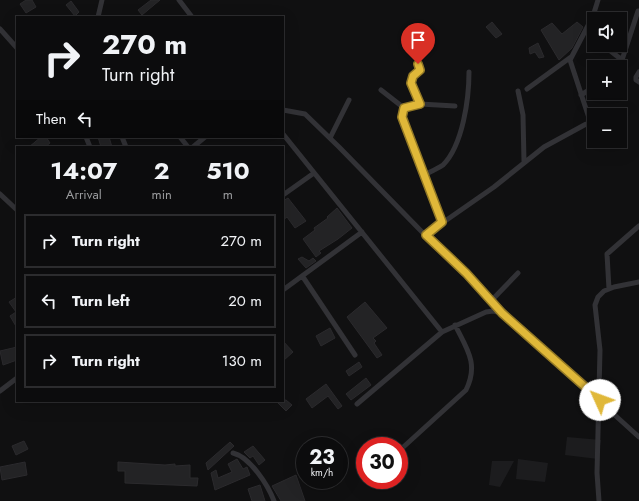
<!DOCTYPE html>
<meta charset="utf-8">
<style>
body{margin:0;font-family:Jost,sans-serif;background:#1a1a1b;color:#f1f3f6;height:100vh;display:flex;flex-direction:column;font-size:15px;white-space:nowrap}
*{box-sizing:border-box;margin:0}
p{font-size:13px;color:#9a9b9d}
.icon{flex:none;width:22px;height:22px;fill:none;stroke:currentColor;stroke-width:2;stroke-linecap:round;stroke-linejoin:round}
.map{position:relative;flex:1;overflow:hidden}
.sheet{position:absolute;left:16px;top:146px;width:268px;height:256px;display:flex;flex-direction:column;background:#0c0c0d;border-radius:0px;box-shadow:0 4px 16px #0002,0 0 0 1px #2c2c2e}
.sheet>*{flex:none}
.banner{position:absolute;left:16px;top:16px;width:268px;height:122px;border-radius:0px;box-shadow:0 4px 16px #0002,0 0 0 1px #2c2c2e;background:#0c0c0d;color:#f1f3f6;overflow:hidden}
.tools{position:absolute;left:587px;top:12px;display:grid;gap:8px}
.tools a{display:grid;place-items:center;width:40px;height:40px;border-radius:0px;background:#0c0c0d;box-shadow:0 4px 16px #0002,0 0 0 1px #2c2c2e;font-size:20px}
.speed{position:absolute;left:296px;top:437px;display:flex;gap:8px;font-size:20px;font-weight:700;text-align:center}
.speed>*{display:grid;place-content:center;width:52px;height:52px;border-radius:50%;background:#0c0c0d;box-shadow:0 4px 16px #0002,0 0 0 1px #2c2c2e;line-height:1}
.speed small{font-size:10px;font-weight:400}
.speed .limit{border:6px solid #d22;background:#fff;color:#111}
.pin{position:absolute;display:grid;place-items:center;width:34px;height:34px;color:#fff;margin:-41px -17px;border-radius:50% 50% 50% 0;rotate:-45deg;box-shadow:0 0 4px #0007}
.pin .icon{rotate:45deg}
.me{position:absolute;width:44px;margin:-22px;rotate:313deg;stroke-linejoin:round;filter:drop-shadow(0 0 3px #0008)}
.turn{display:flex;align-items:center;gap:14px;height:84px;padding:0 20px;font-size:18px}
.turn .icon{width:52px;height:52px;stroke-width:2.5}
.turn b{display:block;font-size:28px;line-height:34px}
.then{display:flex;align-items:center;height:38px;padding:0 20px;background:#0003;gap:8px;font-size:15px}
.eta{display:flex;justify-content:space-evenly;align-items:center;height:68px;text-align:center}
.eta b{font-size:24px;font-weight:700;line-height:28px}
ul{padding:0;list-style:none}
li{display:flex;align-items:center;gap:12px;height:54px;margin:0 8px 6px;padding:0 12px;border:2px solid #2c2c2e;border-radius:0px}
li div{flex:1}
li b{display:block;font-size:15px}
li em{font-style:normal}
.map>svg:first-child{display:block}
.built{fill:#1c1c1e}
.building{fill:#232325;stroke:#2b2a2d}
.lines{fill:none;stroke-linecap:round;stroke-linejoin:round}
.minor{stroke:#323236;stroke-width:5}
.route-casing{stroke:#927825;stroke-width:10}
.route{stroke:#e0b839;stroke-width:7}
</style>
<div class="map">
<svg width="639" height="501" viewBox="0 0 639 501">
<rect width="100%" height="100%" fill="#101011"/>
<!-- built -->
<path class="built" d="M567,437L601,440L598,459L565,455Z
M518,459L548,463L545,482L516,479Z
M492,461H514L500,487L489,485Z"/>
<!-- building -->
<path class="building" d="M26,0H32L36,7L26,13L20,4Z
M151,0H160L142,15L138,10Z
M71,1L79,12L75,16L66,5Z
M492,22L502,34L496,38L486,27Z
M577,22L583,27L572,48L559,60L541,30L552,23L562,34Z
M538,43L544,57L539,58L535,52L530,54L529,48Z
M41,137H46L50,143L45,147H29Z
M98,137H109L112,147H101Z
M288,198L306,221L295,228L287,217L283,220V201Z
M337,208L352,228L338,239L319,251L321,253L316,257L303,239L315,230L314,228L328,218L327,217Z
M302,257L309,261L313,258L316,261L306,268L298,259Z
M17,297V328L10,316L16,312L9,302Z
M365,302L387,328L373,338L376,341L374,343L382,355L377,358L347,317Z
M330,328L335,338L321,346L316,336Z
M283,341L293,352L283,361Z
M17,347V360L3,365L0,351Z
M359,362L362,367L349,376L346,371Z
M366,378L371,385L351,400L346,394Z
M326,384L342,406L338,409L328,396L312,408L306,399Z
M286,400L292,405L286,411L276,401Z
M24,441L28,449L16,455L12,446Z
M230,442L234,446L208,470L206,463Z
M253,446L265,460L259,465L253,456L250,458L244,452Z
M237,459L243,469L247,467L250,475L215,490L211,473L216,470L218,478L232,472L228,464Z
M25,462L27,475L2,480L0,467Z
M118,462L165,465L175,464V466L190,465V478H198L197,486L125,483V471H118Z
M296,475L305,501H281L272,486Z
M260,485L265,501H252L248,489Z"/>
<g class="lines">
<!-- minor -->
<path class="minor" d="M179,0L192,17
M98,17L102,0
M0,29L17,48
M586,31L594,37
M603,45L622,60
M418,52L419,69L413,76L411,83L420,104
M616,67L622,60L638,11
M639,72L636,77V80L639,82
M527,89L571,57
M381,90L404,108
M518,91L523,115L524,162
M581,95L594,87
M404,108L402,119L442,222
M404,108L420,104L455,106
M283,110L305,114L339,147L425,235L466,273L502,313
M283,134L442,332
M86,137L90,147
M122,137L126,147
M180,137L188,147
M330,138L349,100
M193,147L205,137
M424,175C430,172 437,169 443,165C463,145 469,98 469,72
M0,194L17,210
M283,195L314,173
M425,235L494,187L544,147L588,123L589,118L570,60L593,16L598,0
M303,277L355,355
M609,289L607,254L639,226
M283,290L362,232
M491,301L518,273
M0,391L17,378
M357,404L442,332L486,312L493,311L502,313L639,437
M399,451L466,390C479,364 467,349 455,325
M233,453C250,457 268,485 274,501
M599,501L597,473L600,350L595,305L598,297L604,291L614,287L639,282"/>
</g>
<g class="lines">
<!-- route casing -->
<g class="route-casing">
<path id="route" d="M418,64L420,70L413,76L411,83L420,104L404,108L402,117L442,222L426,235L466,273L502,313L600,400"/>
</g>
<!-- route -->
<use href="#route" class="route"/>
</g>
</svg>
<div class="tools">
<a><svg class="icon" aria-label="sound" viewBox="0 0 24 24"><path d="M4 9h4l5-4v14l-5-4H4zM17 9q2 3 0 6"/></svg></a>
<a>+</a>
<a>−</a>
</div>
<div class="speed"><div>23<small>km/h</small></div><div class="limit">30</div></div>
<div class="pin" style="left:418px;top:64px;background:#d93025"><svg class="icon" aria-label="arrive" viewBox="0 0 24 24"><path d="M6 21V4h12l-3 4 3 4H6"/></svg></div>
<svg class="me" style="left:600px;top:400px" viewBox="-20 -20 40 40"><circle r="19" fill="#fff"/><path d="M0-13L10 11 0 6-10 11z" fill="#e0b839"/></svg>
<div class="banner">
<div class="turn"><svg class="icon" aria-label="right" viewBox="0 0 24 24"><path d="M7 20v-9h11M14 6l5 5-5 5"/></svg><div><b>270 m</b>Turn right</div></div>
<div class="then">Then<svg class="icon" aria-label="left" viewBox="0 0 24 24"><path d="M17 20v-9H6M10 6l-5 5 5 5"/></svg></div>
</div>
<section class="sheet">
<div class="eta">
<div><b>14:07</b><p>Arrival</p></div>
<div><b>2</b><p>min</p></div>
<div><b>510</b><p>m</p></div>
</div>
<ul>
<li><svg class="icon" aria-label="right" viewBox="0 0 24 24"><path d="M7 20v-9h11M14 6l5 5-5 5"/></svg><div><b>Turn right</b></div><em>270 m</em></li>
<li><svg class="icon" aria-label="left" viewBox="0 0 24 24"><path d="M17 20v-9H6M10 6l-5 5 5 5"/></svg><div><b>Turn left</b></div><em>20 m</em></li>
<li><svg class="icon" aria-label="right" viewBox="0 0 24 24"><path d="M7 20v-9h11M14 6l5 5-5 5"/></svg><div><b>Turn right</b></div><em>130 m</em></li>
</ul>
</section>
</div>
